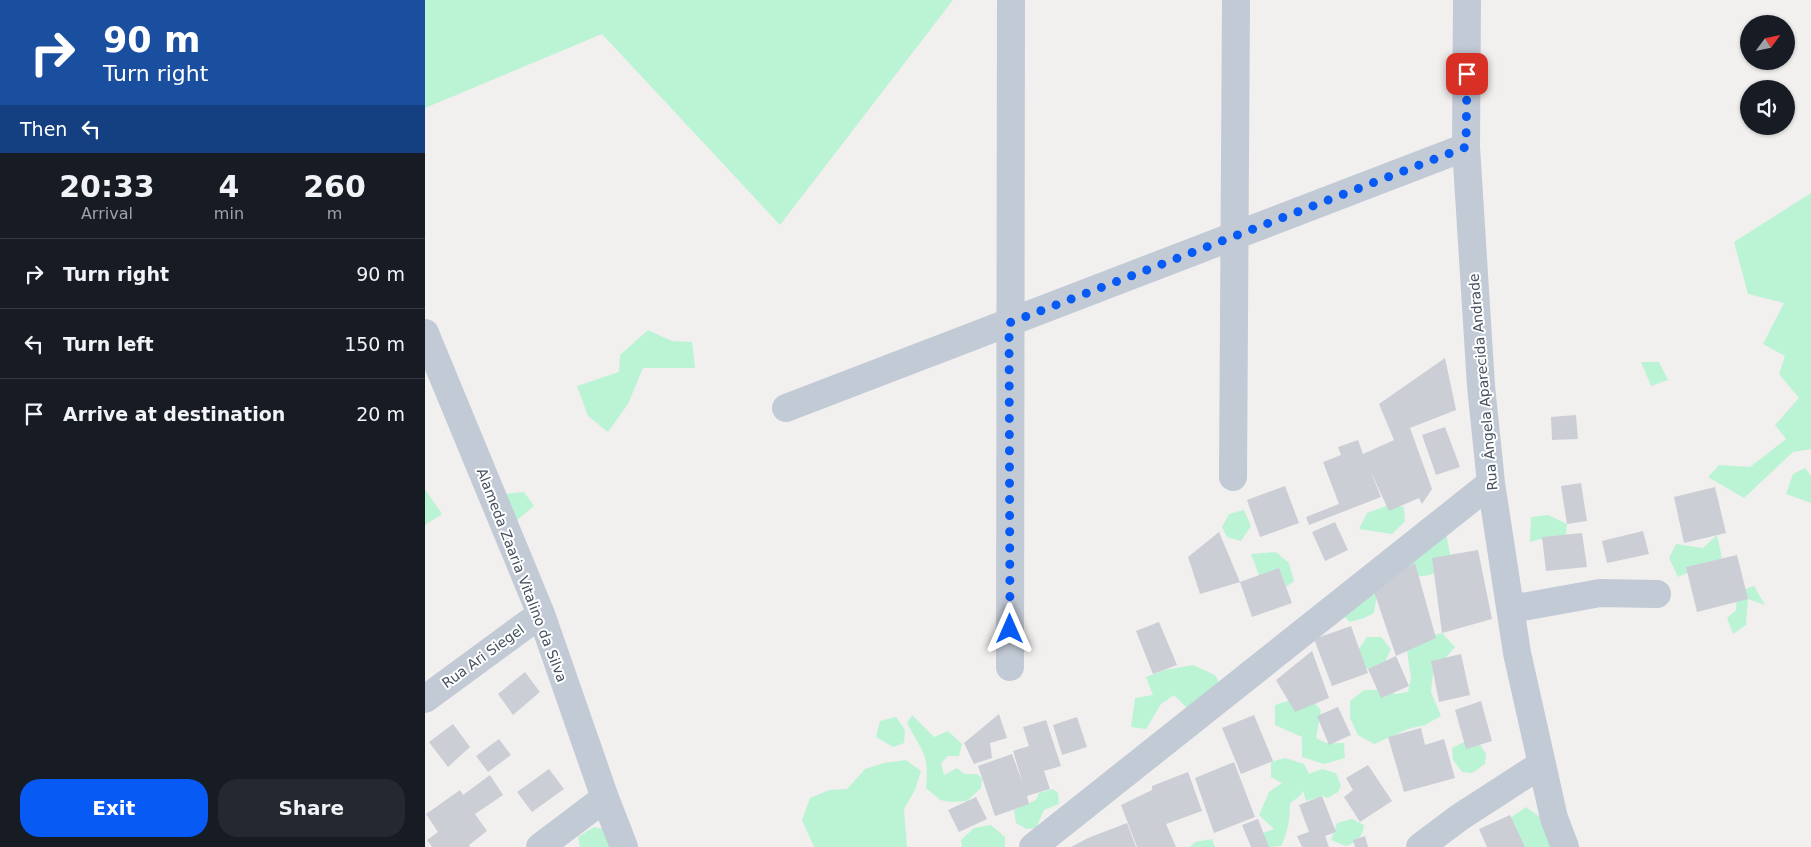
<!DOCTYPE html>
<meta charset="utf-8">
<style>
body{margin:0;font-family:"DejaVu Sans",sans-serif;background:#242831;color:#f1f3f6;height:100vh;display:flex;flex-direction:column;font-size:19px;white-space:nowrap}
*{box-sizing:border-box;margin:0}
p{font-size:16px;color:#9ea1a6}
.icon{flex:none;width:28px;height:28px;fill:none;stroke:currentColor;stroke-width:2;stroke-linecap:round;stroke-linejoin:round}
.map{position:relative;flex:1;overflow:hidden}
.sheet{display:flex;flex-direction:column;background:#171b24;width:425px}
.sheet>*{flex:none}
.banner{background:#1a4fa0;color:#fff;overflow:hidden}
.needle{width:32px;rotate:57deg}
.tools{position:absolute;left:1315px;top:15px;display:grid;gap:10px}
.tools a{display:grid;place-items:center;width:55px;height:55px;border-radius:50%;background:#171b24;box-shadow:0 1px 4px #0004;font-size:25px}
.pin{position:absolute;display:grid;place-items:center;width:42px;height:42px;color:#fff;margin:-21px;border-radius:10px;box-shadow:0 2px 8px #0006}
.me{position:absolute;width:55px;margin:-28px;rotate:0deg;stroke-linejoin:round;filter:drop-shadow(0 0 4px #0008)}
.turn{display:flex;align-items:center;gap:18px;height:105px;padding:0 20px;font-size:22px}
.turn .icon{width:65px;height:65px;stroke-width:2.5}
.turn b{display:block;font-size:35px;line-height:42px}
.then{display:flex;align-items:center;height:48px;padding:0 20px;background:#0003;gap:10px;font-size:19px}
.eta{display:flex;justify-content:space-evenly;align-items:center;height:85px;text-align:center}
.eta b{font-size:30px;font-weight:700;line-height:35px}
.cta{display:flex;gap:10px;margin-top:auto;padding:10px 20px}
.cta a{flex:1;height:58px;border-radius:20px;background:#075af4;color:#fff;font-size:20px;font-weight:700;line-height:58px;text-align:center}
.cta a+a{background:#242831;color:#f1f3f6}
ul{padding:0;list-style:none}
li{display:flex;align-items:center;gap:15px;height:70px;padding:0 20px;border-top:1px solid #363941}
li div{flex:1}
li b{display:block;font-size:19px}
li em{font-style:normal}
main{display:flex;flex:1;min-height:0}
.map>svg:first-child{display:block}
.green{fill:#baf4d5}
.building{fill:#cbced5}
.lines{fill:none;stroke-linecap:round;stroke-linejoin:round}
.minor{stroke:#c2cad6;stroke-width:28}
.route{stroke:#075af4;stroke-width:9;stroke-dasharray:0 16.2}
.labels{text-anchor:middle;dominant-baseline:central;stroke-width:4;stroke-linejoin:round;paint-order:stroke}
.street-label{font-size:14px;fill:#45515f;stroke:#fff}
</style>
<main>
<section class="sheet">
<div class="banner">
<div class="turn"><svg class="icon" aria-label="right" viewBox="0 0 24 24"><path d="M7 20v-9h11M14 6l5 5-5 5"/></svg><div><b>90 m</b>Turn right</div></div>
<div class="then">Then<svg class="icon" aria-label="left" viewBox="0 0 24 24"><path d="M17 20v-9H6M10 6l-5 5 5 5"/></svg></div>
</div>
<div class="eta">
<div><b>20:33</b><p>Arrival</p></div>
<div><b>4</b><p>min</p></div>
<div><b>260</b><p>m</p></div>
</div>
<ul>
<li><svg class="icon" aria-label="right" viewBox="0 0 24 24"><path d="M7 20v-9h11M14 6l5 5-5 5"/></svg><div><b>Turn right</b></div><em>90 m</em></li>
<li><svg class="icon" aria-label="left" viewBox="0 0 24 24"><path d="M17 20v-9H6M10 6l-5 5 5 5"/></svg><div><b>Turn left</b></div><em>150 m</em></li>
<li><svg class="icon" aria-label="arrive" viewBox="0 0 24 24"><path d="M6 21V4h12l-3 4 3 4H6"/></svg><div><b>Arrive at destination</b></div><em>20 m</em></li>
</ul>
<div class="cta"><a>Exit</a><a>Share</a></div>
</section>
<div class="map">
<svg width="1386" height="847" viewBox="0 0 1386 847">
<rect width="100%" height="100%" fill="#f2efef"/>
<!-- green -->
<path class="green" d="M0,0H528L355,225L177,34L0,108Z
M1386,193V449L1368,452L1319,498L1283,477L1294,465L1325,467L1361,439L1350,425L1374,398L1354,374L1360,356L1338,344L1359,303L1323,294L1309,242Z
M223,330L247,341L267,342L270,368H218L203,404L183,432L163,416L152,386L194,372L195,355Z
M1216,362H1234L1243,380L1226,386Z
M1380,468L1386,476V503L1361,494L1368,474Z
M0,489L17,514L0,525Z
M99,492L109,506L86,525L79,494Z
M964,505L979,507L980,521L967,534L934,529L942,513Z
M819,510L826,526L816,541L802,537L797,527L804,514Z
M1123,515L1142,524L1141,535L1126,536L1105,542L1106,517Z
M1021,533L1026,559C1010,575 1007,577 984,576L975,564Z
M1292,535L1297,558L1253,577L1244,558L1251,544L1278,548Z
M851,552L864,563L869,581L858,589L834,575L826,554Z
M1329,586L1340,605L1323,599L1321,625L1308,634L1302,618L1311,610L1312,592Z
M941,587L952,594L949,613L939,618L925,622L916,613Z
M1017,633L1030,647L1008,673L1006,692L1016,716L1000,725L983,729L949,744L933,735L925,718V701L939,690H956L971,694L983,692L986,678L981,644L999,637Z
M942,637H956L966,649L959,664L943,669L932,663L929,656Z
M768,665L790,675L800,694L762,708L749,695L736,704L721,729L706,727L710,698L728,695L721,677L740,670Z
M869,699L887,700L896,710L891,738L901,743H919L920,758L899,764L877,757V737L850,725V705Z
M487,715L509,737L523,731L537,744L534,756H523L516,763L519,775L532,768L539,774H552L557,778L556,788L542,801L526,802L515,800L501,788C502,776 503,763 498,752C493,742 487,733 482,723Z
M471,717L480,730L479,743L468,747L451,737L455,721Z
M1039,742H1053L1061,754L1060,764L1047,773L1037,772L1028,760L1027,748Z
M860,758L879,764L884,774L897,769L911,773L916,786L913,792L903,798L897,796L881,801L878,791L875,796L865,803C865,819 863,832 856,846L844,847L838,833L849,829L834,815L844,792L857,783L846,777V762Z
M481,760L496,771L490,790L479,809L482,847H389L377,820L385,798L404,790L422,789L440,769L459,763Z
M628,789L633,793L634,804L619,810L611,828L601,829L591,823L589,810L611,800L614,793Z
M1101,807L1130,828L1128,847H1084L1082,820Z
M927,819L939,825C938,837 932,842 921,846L906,840L912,823Z
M566,825L580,837V847H537L536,840L549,828Z
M169,827L182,830L191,847H155L153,837Z
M787,839L790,847H765L770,842Z"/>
<!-- building -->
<path class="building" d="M1020,358L1031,410L985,428L1007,489L997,504L994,498L964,511L945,470L956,497L884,525L881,517L914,504L898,462L916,455L913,447L933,440L938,454L969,440L954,404Z
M1151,415L1153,439L1127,440L1126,417Z
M1020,427L1035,467L1011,475L997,435Z
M1156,483L1162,521L1142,524L1136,486Z
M860,486L874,523L835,537L822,500Z
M1290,487L1301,533L1259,543L1249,497Z
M910,522L923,550L900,561L887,532Z
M1218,531L1224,554L1182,563L1177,541Z
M794,532L815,582L775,594L763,557Z
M1157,533L1162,567L1121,571L1117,537Z
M1053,550L1067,619L1017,633L1007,558Z
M1312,555L1323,599L1272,612L1261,567Z
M990,563L1011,638L971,656L947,586Z
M854,568L867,603L827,617L815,582Z
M734,622L752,665L728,674L711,631Z
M926,626L943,673L907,686L889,639Z
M887,651L904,698L870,712L851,680Z
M1036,654L1045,695L1014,702L1006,661Z
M971,656L984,686L956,698L943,669Z
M100,672L115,692L88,715L73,694Z
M1056,701L1067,741L1041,749L1030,710Z
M913,707L926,735L904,745L892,716Z
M574,714L582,738L565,743L567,758L549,764L539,743Z
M829,715L848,761L816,774L797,728Z
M652,717L662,747L637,755L628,725Z
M621,720L636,766L619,771L625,789L602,796L604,804L570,816L553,766L587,754L598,784L588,751L604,746L598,727Z
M28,724L45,747L23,767L4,742Z
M996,728L1000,745L1019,739L1030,778L979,792L963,737Z
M74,739L86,755L63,772L51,756Z
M809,762L830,817L789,833L770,778Z
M943,765L967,801L935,822L919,797L928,790L921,778Z
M124,769L139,789L107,812L92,792Z
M763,772L777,811L741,824L751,847H712L696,805L727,790V786Z
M65,775L78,795L50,814L62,831L44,845L45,847H7L2,840L13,832L1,814L35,790L38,795Z
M897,796L911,832L900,836L904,847H877L872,836L884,832L874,805Z
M551,797L562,819L534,832L523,810Z
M1085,815L1100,847H1062L1054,829Z
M833,819L844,847H826L817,825Z
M702,823L711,847H646L663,838Z
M940,836L943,847H930L928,840Z"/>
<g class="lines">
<!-- minor -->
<path class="minor" d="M1042,0L1041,147L1056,386L1066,483L1092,653L1129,818L1140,847
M0,333L116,614L180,798L199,847
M361,408L1041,147
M808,477L811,0
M1086,609L1175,593L1232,594
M585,667L586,0
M0,699L116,614
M115,847L180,798
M608,847L1066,483
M995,847L1035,817L1117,764"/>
</g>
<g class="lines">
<!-- route -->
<path class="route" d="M585,629L584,323L1041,147L1042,74"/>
</g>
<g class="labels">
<!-- street labels -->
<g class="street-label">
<text transform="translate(1058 382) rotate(-95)">Rua Ângela Aparecida Andrade</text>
<text transform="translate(97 575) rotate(69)">Alameda Zaaria Vitalino da Silva</text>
<text transform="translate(58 656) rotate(-36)">Rua Ari Siegel</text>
</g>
</g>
</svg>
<div class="tools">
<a><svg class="needle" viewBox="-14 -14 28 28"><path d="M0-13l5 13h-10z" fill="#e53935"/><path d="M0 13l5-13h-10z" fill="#9ea1a6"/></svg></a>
<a><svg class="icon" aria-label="sound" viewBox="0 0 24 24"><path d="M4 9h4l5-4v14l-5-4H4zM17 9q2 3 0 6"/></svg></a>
</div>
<div class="pin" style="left:1042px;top:74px;background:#d93025"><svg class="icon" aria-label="arrive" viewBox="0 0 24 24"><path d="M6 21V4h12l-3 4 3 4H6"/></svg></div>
<svg class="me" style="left:585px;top:629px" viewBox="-20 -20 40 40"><path d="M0-17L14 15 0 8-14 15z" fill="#075af4" stroke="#fff" stroke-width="4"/></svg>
</div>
</main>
